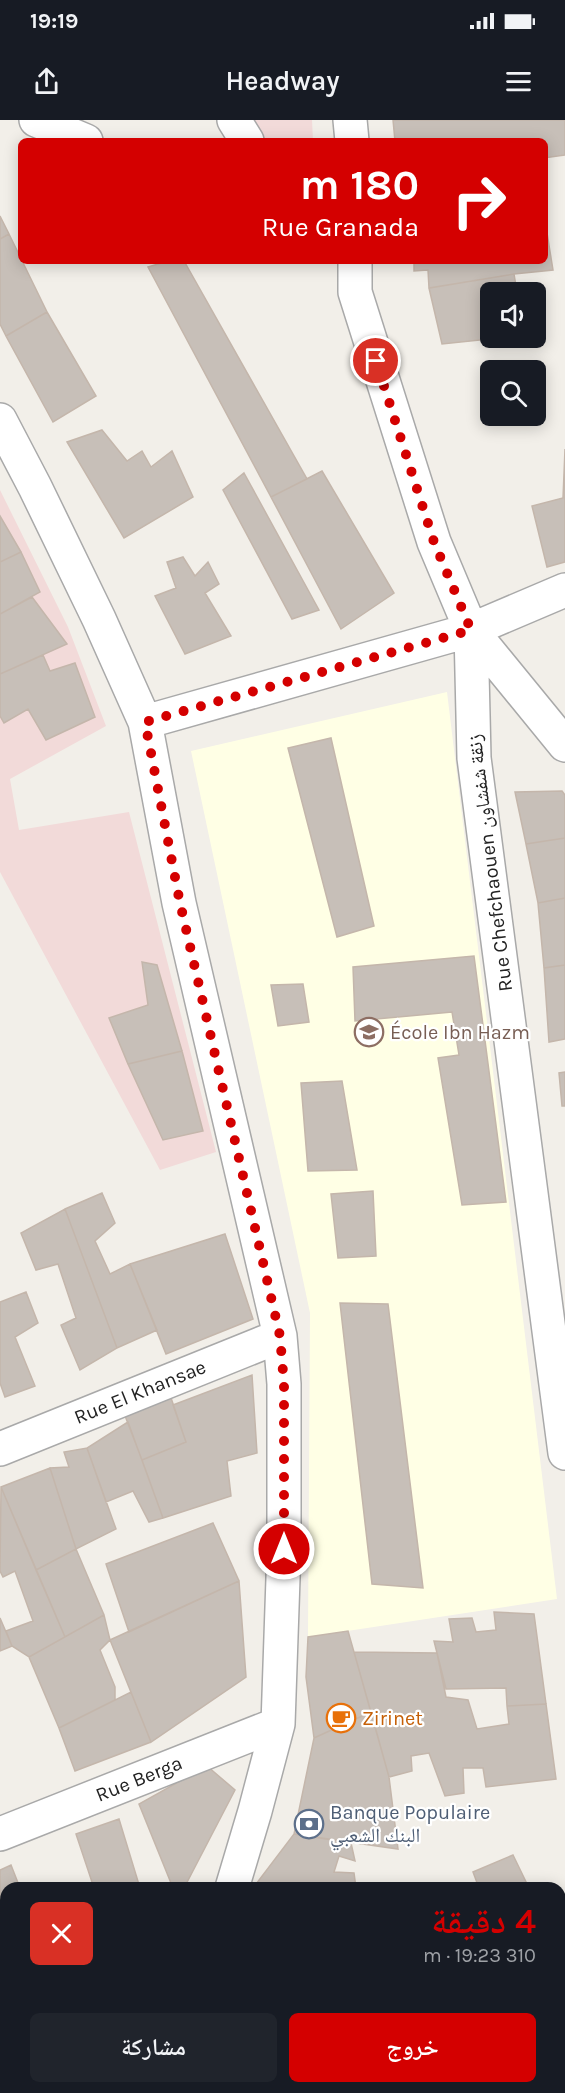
<!DOCTYPE html>
<html lang="ar">
<meta charset="utf-8">
<style>
body{margin:0;font-family:Karla,"Noto Naskh Arabic",sans-serif;background:#20242c;color:#f1f3f6;direction:rtl;height:100vh;display:flex;flex-direction:column;font-size:22px;white-space:nowrap}
*{box-sizing:border-box;margin:0}
p{font-size:20px;color:#9ea1a6}
.icon{flex:none;width:33px;height:33px;fill:none;stroke:currentColor;stroke-width:2;stroke-linecap:round;stroke-linejoin:round}
.map{position:relative;flex:1;overflow:hidden;direction:ltr}
.sheet{position:absolute;left:0px;top:1762px;width:566px;height:212px;display:flex;flex-direction:column;background:#171b24;border-radius:18px 18px 0 0;box-shadow:0 3px 15px #0003;direction:rtl}
.sheet>*{flex:none}
.banner{position:absolute;left:18px;top:18px;width:530px;height:126px;border-radius:9px;box-shadow:0 3px 15px #0003;direction:rtl;background:#d40000;color:#fff;overflow:hidden}
.tools{position:absolute;left:480px;top:162px;display:grid;gap:12px}
.tools a{display:grid;place-items:center;width:66px;height:66px;border-radius:9px;background:#171b24;box-shadow:0 3px 15px #0003;font-size:30px}
.pin{position:absolute;display:grid;place-items:center;width:51px;height:51px;color:#fff;margin:-26px;border:3px solid #fff;border-radius:50%;box-shadow:0 2px 6px #0007}
.me{position:absolute;width:66px;margin:-33px;rotate:0deg;stroke-linejoin:round;filter:drop-shadow(0 0 4px #0008)}
.turn{display:flex;align-items:center;gap:21px;height:126px;padding:0 30px;font-size:27px}
.turn .icon{width:78px;height:78px;stroke-width:2.5}
.turn b{display:block;font-size:42px;line-height:51px}
.round{display:grid;place-items:center;flex:none;width:63px;height:63px;border-radius:9px;background:#20242c}
.summary{display:flex;align-items:center;justify-content:space-between;height:102px;padding:0 30px}
h1{font-size:36px;font-weight:600;line-height:45px;color:#d40000}
.action{display:flex;gap:12px;margin-top:auto;padding:12px 30px}
.action a{flex:1;height:69px;border-radius:9px;background:#d40000;color:#fff;font-size:24px;font-weight:600;line-height:69px;text-align:center}
.action a+a{background:#20242c;color:#f1f3f6}
.status{display:flex;justify-content:space-between;align-items:center;height:42px;padding:0 30px;background:#171b24;direction:ltr}
.status svg{height:16px;fill:currentColor}
header{display:flex;justify-content:space-between;align-items:center;height:78px;padding:0 30px;background:#171b24;font-size:27px;font-weight:600}
.map>svg:first-child{display:block}
.commercial{fill:#f2dad9}
.education{fill:#ffffe5}
.building{fill:#c7bfb8;stroke:#c4b6ab;stroke-width:1.5}
.lines{fill:none;stroke-linecap:round;stroke-linejoin:round}
.minor-casing{stroke:#a9a9a9;stroke-width:36}
.minor{stroke:#fff;stroke-width:33}
.route{stroke:#d40000;stroke-width:10;stroke-dasharray:0 18}
.labels{text-anchor:middle;dominant-baseline:central;stroke-width:4.5;stroke-linejoin:round;paint-order:stroke}
.street-label{font-size:20px;fill:#222;stroke:#fff}
.education-label{font-size:20px;fill:#785e54;stroke:#fff;text-anchor:start}
.food-label{font-size:20px;fill:#c56008;stroke:#fff;text-anchor:start}
.service-label{font-size:20px;fill:#4e5e75;stroke:#fff;text-anchor:start}
</style>
<div class="status"><b>19:19</b><svg viewBox="0 0 49 12"><path d="M0 12V9h3v3zM5 12V6h3v6zM10 12V3h3v9zM15 12V0h3v12zM26 1h20v11H26zM47 4h2v5h-2z"/></svg></div>
<header><svg class="icon" aria-label="menu" viewBox="0 0 24 24"><path d="M4 6h16M4 12h16M4 18h16"/></svg>Headway<svg class="icon" aria-label="share" viewBox="0 0 24 24"><path d="M12 15V3M7 8l5-5 5 5M5 13v7h14v-7"/></svg></header>
<div class="map">
<svg width="565" height="1973" viewBox="0 0 565 1973">
<rect width="100%" height="100%" fill="#f2efe9"/>
<!-- commercial -->
<path class="commercial" d="M239,0H312L313,21H250Z
M0,370L68,507L106,606L10,659L19,710L129,692L216,1032L160,1050L0,752Z"/>
<!-- education -->
<path class="education" d="M447,572L557,1479L308,1517L310,1193L191,631Z"/>
<!-- building -->
<path class="building" d="M393,0H565V35L544,38V21H395Z
M0,96L9,114L0,119Z
M544,113H547L553,150L514,154L429,168L428,150L414,151V141H544Z
M9,114L47,192L6,216L0,204V119Z
M168,141H184L307,359L271,377L148,147Z
M514,154L517,172H490V218H499L442,224L429,168Z
M47,192L96,276L53,302L6,216Z
M102,310L127,341L142,331L151,347L172,331L193,377L124,418L67,322Z
M565,329V442L547,447L532,386L563,378Z
M322,351L394,473L341,509L271,377Z
M244,353L319,490L292,499L223,370Z
M0,396L21,432L0,442Z
M21,432L40,472L0,494V442Z
M183,437L195,456L208,442L219,464L205,473L231,516L185,534L155,476L176,468L167,442Z
M32,477L67,524L0,554V494Z
M43,535L50,551L75,543L95,597L46,620L28,589L4,603L0,596V554Z
M331,618L374,806L337,817L288,628Z
M562,671L565,675V718L526,724L515,672Z
M565,718V778L538,783L526,724Z
M565,778V845L544,848L538,783Z
M474,836L506,1082L462,1085L438,938L459,935L452,892L355,901L353,847Z
M142,842L157,845L182,931L128,944L109,898L148,885Z
M565,845V919L549,922L544,848Z
M303,864L309,902L278,906L271,865Z
M182,931L203,1011L163,1020L128,944Z
M565,952V986H562L559,953Z
M342,961L357,1050L308,1051L301,963Z
M373,1071L376,1136L338,1138L331,1074Z
M102,1073L115,1103L95,1121L110,1154L130,1144L157,1210L117,1228L65,1089Z
M65,1089L117,1228L80,1250L61,1205L76,1198L58,1144L36,1150L21,1113Z
M225,1114L253,1199L166,1234L130,1144Z
M26,1172L38,1203L15,1217L35,1266L5,1277L0,1263V1182Z
M340,1183L388,1184L423,1468L372,1464Z
M252,1255L257,1333L227,1341L231,1376L163,1398L142,1340L186,1322L173,1285Z
M168,1269L186,1322L142,1340L122,1288Z
M128,1302L163,1398L149,1402L133,1371L106,1382L87,1328Z
M87,1328L116,1409L76,1429L50,1348L69,1347L64,1332Z
M50,1348L76,1429L36,1450L1,1367Z
M1,1367L65,1517L29,1537L12,1526L6,1511L33,1501L15,1451L3,1457L0,1451Z
M213,1403L239,1461L129,1512L106,1444Z
M76,1429L104,1495L65,1517L36,1450Z
M239,1461L246,1557L151,1622L110,1520Z
M494,1492L534,1494L546,1584L507,1586L506,1568L446,1569L434,1521L453,1522L449,1499L472,1498L476,1512L496,1510Z
M104,1495L110,1520L100,1530L115,1567V1580L59,1608L29,1537Z
M0,1498L12,1526L0,1531Z
M348,1511L371,1592L314,1618L306,1557L308,1517Z
M354,1532L437,1533L446,1577L468,1580L477,1609L509,1604L507,1586L546,1584L556,1659L486,1667L483,1648H463L464,1673L445,1676L429,1633L411,1636L412,1651L389,1657Z
M131,1572L151,1622L75,1651L59,1608Z
M371,1592L389,1657L398,1729L294,1714L314,1618Z
M207,1646L235,1670L184,1768H173L139,1684Z
M119,1699L140,1768H94L76,1714Z
M294,1714L351,1723L355,1741L339,1736L334,1752L354,1753L356,1768H313L256,1764Z
M513,1735L529,1768H479L473,1752Z
M11,1745L20,1768H6V1817L0,1819V1750Z
M256,1764L313,1768H255Z
M6,1817V1867L0,1854V1819Z
M565,1873V1932H560V1875Z
M560,1959L565,1961V1973H519L523,1968H560Z
M392,1968H439L441,1973H395Z
M439,1968H494L495,1973H441Z
M494,1968H523L519,1973H495Z"/>
<g class="lines">
<!-- minor casing -->
<g class="minor-casing">
<path id="minor" d="M36,0L86,21
M234,0L247,21
M350,0L352,21
M355,141V172L434,422L471,510L565,625
M0,300L35,367L99,499L145,602L179,783L280,1216L284,1264V1429L278,1604L255,1691L232,1768
M471,510L474,638L565,1333
M145,602L471,510L565,470
M0,1329L280,1216
M0,1714L278,1604
M560,1803L565,1800
M0,1963L4,1973
M155,1973L157,1968
M215,1973L225,1968"/>
</g>
<!-- minor -->
<use href="#minor" class="minor"/>
</g>
<g class="lines">
<!-- route -->
<path class="route" d="M284,1429V1264L280,1216L180,783L145,602L471,510L434,422L376,241"/>
</g>
<!-- icons -->
<defs>
<g id="school-ring" transform="scale(1.5)"><circle r="9.5" fill="#fff" stroke="#8d6e63" stroke-width="1.5"/><path d="M0-5L7-2L0 1L-7-2ZM-4 1L0 2.5L4 1V4Q0 6-4 4Z" fill="#8d6e63"/></g>
<g id="cafe-ring" transform="scale(1.5)"><circle r="9.5" fill="#fff" stroke="#e8710a" stroke-width="1.5"/><path d="M-5.5-4.5H6V0H3Q3 3.5 0 3.5H-2.5Q-5.5 3.5-5.5 0ZM3-3.2v2h1.7v-2ZM-6 4.5H4V6H-6Z" fill="#e8710a"/></g>
<g id="bank-ring" transform="scale(1.5)"><circle r="9.5" fill="#fff" stroke="#5c6f8a" stroke-width="1.5"/><path d="M-6-4H6V4H-6ZM0-2.3a2.3 2.3 0 1 0 0 4.6a2.3 2.3 0 1 0 0-4.6Z" fill="#5c6f8a"/></g>
</defs>
<g fill-rule="evenodd">
<use href="#school-ring" x="369" y="912"/>
<use href="#cafe-ring" x="341" y="1598"/>
<use href="#bank-ring" x="309" y="1704"/>
</g>
<g class="labels">
<!-- street labels -->
<g class="street-label">
<text transform="translate(490 743) rotate(-97)">Rue Chefchaouen زنقة شفشاون</text>
<text transform="translate(140 1272) rotate(-22)">Rue El Khansae</text>
<text transform="translate(139 1659) rotate(-22)">Rue Berga</text>
</g>
<!-- education labels -->
<g class="education-label">
<text x="390" y="912">École Ibn Hazm</text>
</g>
<!-- food labels -->
<g class="food-label">
<text x="362" y="1598">Zirinet</text>
</g>
<!-- service labels -->
<g class="service-label">
<text x="330" y="1692">Banque Populaire<tspan x="330" dy="23">البنك الشعبي</tspan></text>
</g>
</g>
</svg>
<div class="tools">
<a><svg class="icon" aria-label="sound" viewBox="0 0 24 24"><path d="M4 9h4l5-4v14l-5-4H4zM17 9q2 3 0 6"/></svg></a>
<a><svg class="icon" aria-label="search" viewBox="0 0 24 24"><circle cx="10" cy="10" r="6"/><path d="M15 15l6 6"/></svg></a>
</div>
<div class="pin" style="left:376px;top:241px;background:#d93025"><svg class="icon" aria-label="arrive" viewBox="0 0 24 24"><path d="M6 21V4h12l-3 4 3 4H6"/></svg></div>
<svg class="me" style="left:284px;top:1429px" viewBox="-20 -20 40 40"><circle r="17" fill="#d40000" stroke="#fff" stroke-width="3"/><path d="M0-11L8 9 0 5-8 9z" fill="#fff"/></svg>
<div class="banner">
<div class="turn"><svg class="icon" aria-label="right" viewBox="0 0 24 24"><path d="M7 20v-9h11M14 6l5 5-5 5"/></svg><div><b>180 m</b>Rue Granada</div></div>
</div>
<section class="sheet">
<div class="summary"><div><h1>4 دقيقة</h1><p>310 m · 19:23</p></div><a class="round" style="background:#d93025;color:#fff"><svg class="icon" aria-label="close" viewBox="0 0 24 24"><path d="M6 6l12 12M18 6L6 18"/></svg></a></div>
<div class="action"><a>خروج</a><a>مشاركة</a></div>
</section>
</div>
